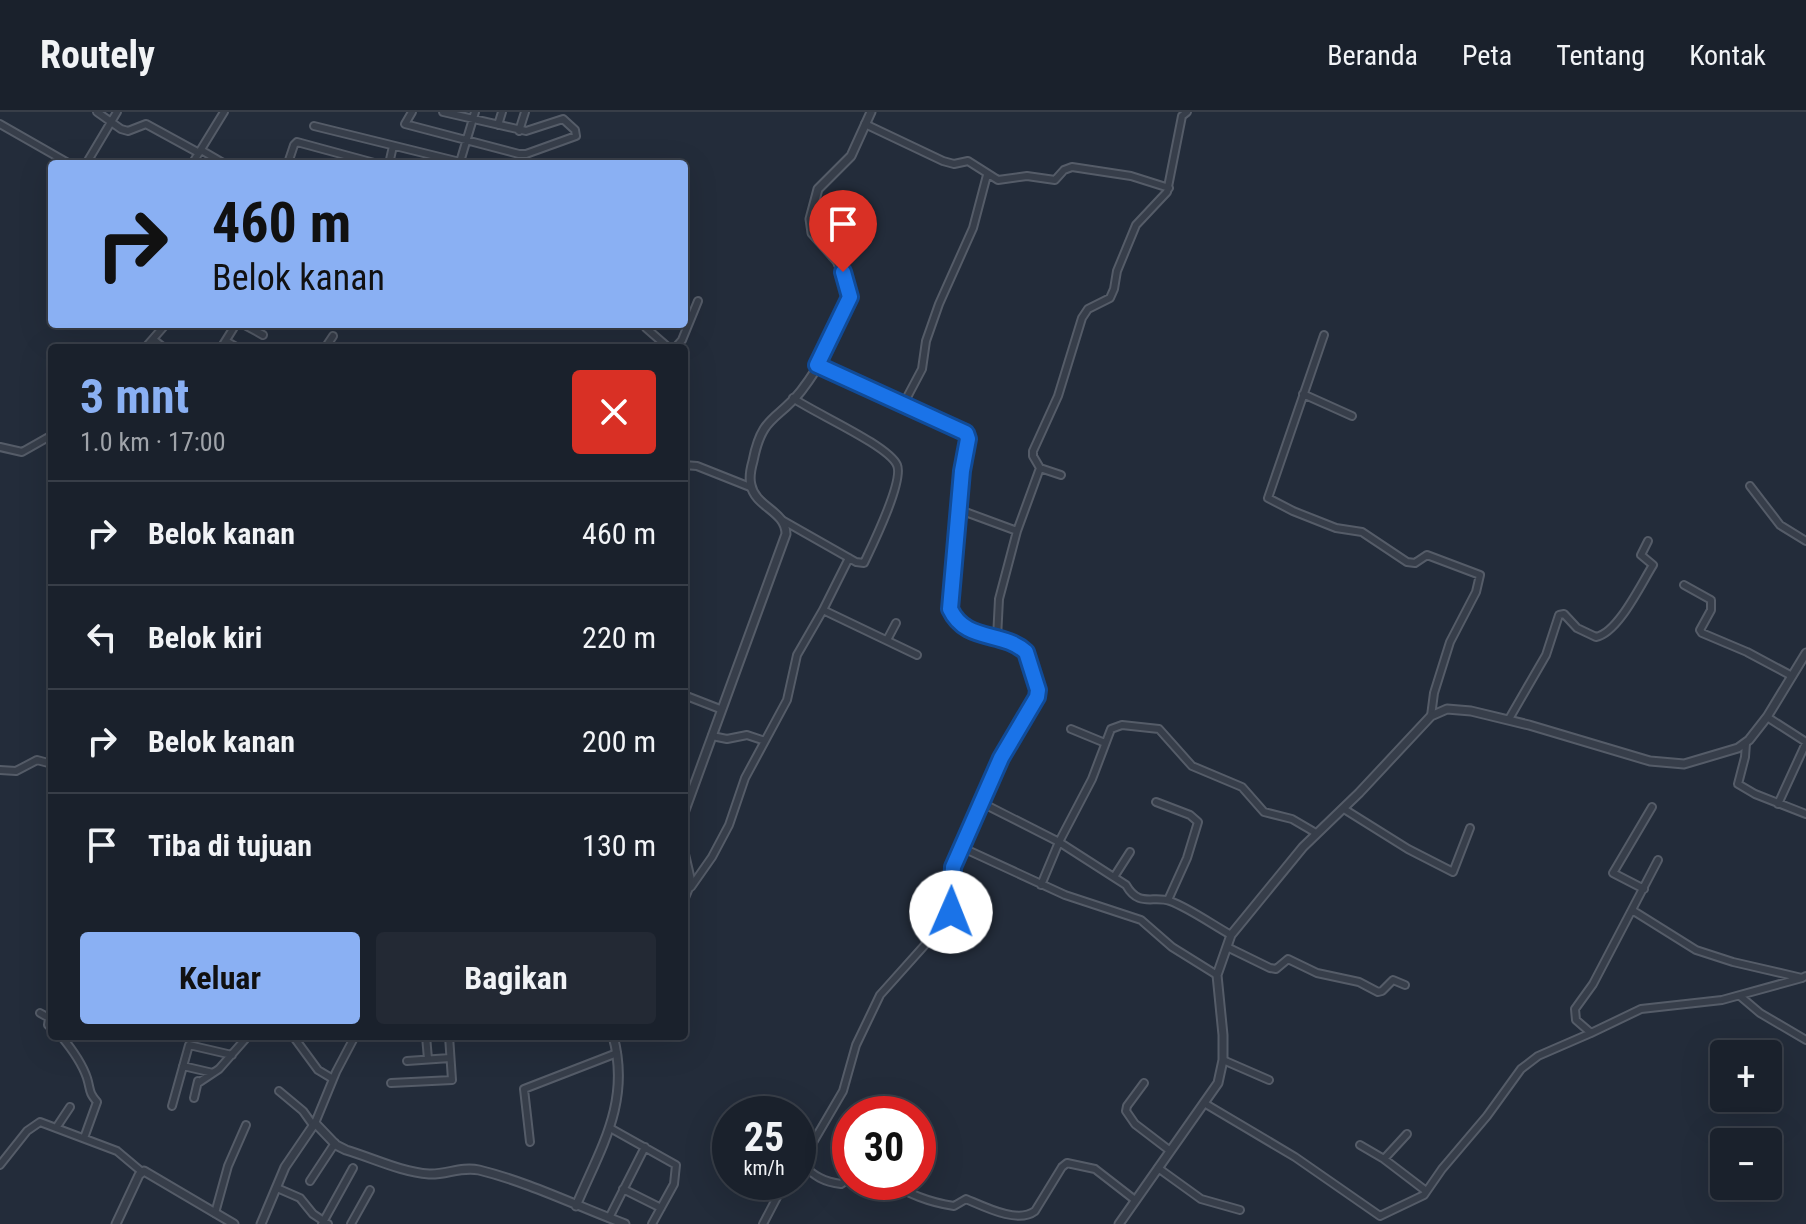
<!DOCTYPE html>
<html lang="id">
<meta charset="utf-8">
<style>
body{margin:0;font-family:"Roboto Condensed",sans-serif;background:#232934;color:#f1f3f6;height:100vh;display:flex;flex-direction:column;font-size:30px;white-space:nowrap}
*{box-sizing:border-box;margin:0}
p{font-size:26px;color:#9fa3a9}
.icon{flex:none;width:44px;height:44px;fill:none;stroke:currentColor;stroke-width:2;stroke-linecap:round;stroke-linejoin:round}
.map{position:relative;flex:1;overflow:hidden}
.side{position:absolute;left:48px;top:232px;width:640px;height:696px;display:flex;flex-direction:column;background:#1a212c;border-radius:8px;box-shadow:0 8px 32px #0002,0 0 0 2px #383e48}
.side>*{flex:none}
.top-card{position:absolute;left:48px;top:48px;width:640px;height:168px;border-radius:8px;box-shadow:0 8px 32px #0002,0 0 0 2px #383e48;background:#8ab0f3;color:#111;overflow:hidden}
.buttons{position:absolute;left:1710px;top:928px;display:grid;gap:16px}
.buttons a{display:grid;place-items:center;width:72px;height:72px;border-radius:8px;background:#1a212c;box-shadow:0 8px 32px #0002,0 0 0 2px #383e48;font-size:40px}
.speed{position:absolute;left:712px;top:984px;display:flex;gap:16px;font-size:40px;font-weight:700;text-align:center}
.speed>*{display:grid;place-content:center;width:104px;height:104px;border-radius:50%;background:#1a212c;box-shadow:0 8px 32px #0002,0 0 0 2px #383e48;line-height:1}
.speed small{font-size:20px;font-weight:400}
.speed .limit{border:12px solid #d22;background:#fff;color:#111}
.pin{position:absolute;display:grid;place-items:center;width:68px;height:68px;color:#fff;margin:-82px -34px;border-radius:50% 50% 50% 0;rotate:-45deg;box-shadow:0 0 8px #0007}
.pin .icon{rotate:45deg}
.me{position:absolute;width:88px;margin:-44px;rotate:1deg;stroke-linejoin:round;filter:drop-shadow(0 0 6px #0008)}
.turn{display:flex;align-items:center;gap:28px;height:168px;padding:0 32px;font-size:36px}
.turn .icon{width:104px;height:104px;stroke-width:2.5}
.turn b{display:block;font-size:56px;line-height:68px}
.round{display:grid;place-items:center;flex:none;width:84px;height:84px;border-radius:8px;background:#232934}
.overview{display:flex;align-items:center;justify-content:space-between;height:136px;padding:0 32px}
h1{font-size:48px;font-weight:700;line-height:60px;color:#8ab0f3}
.action{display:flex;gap:16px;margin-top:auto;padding:16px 32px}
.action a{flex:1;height:92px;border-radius:8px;background:#8ab0f3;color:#111;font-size:32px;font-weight:700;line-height:92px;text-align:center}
.action a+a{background:#232934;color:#f1f3f6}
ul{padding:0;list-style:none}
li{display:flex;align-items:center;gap:24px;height:104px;padding:0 32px;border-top:2px solid #383e48}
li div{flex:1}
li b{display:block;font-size:30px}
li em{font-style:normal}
header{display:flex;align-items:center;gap:48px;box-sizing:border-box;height:112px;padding:0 40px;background:#1a212c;border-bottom:2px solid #383e48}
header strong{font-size:38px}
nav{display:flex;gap:44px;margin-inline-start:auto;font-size:28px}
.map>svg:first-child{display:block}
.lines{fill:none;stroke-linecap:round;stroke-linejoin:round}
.minor-casing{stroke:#555c68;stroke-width:10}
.tertiary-casing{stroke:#555c68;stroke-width:11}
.minor{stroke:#373e4a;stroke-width:6}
.tertiary{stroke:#373e4a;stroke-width:7}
.route-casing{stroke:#114b97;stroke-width:20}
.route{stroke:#1a73e8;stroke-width:14}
</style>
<header>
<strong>Routely</strong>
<nav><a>Beranda</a><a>Peta</a><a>Tentang</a><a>Kontak</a></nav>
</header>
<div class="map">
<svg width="1806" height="1112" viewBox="0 0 1806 1112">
<rect width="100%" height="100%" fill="#232c3a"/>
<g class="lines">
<!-- minor casing -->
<g class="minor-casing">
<path id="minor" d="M97,0L121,17L128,19L146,12L199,41
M412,0L405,12L519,42H526L576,24L575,18L563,7L526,19L443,0
M0,12L70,52
M865,12L943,49L954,52L968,49L998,68L1027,64L1055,68L1064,58L1072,55L1131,64L1169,76
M498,13L502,0
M314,14L460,50L475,0
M519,19L525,0
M201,38L225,52
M86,52L117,0
M192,52L224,0
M291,52L288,51L294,33L297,30L378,52
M389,52L393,34
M243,212L263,223
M646,216L669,236
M1324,223L1268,386L1293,399L1336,416L1362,420L1407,450L1415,451L1427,443L1480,463L1476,480L1450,530L1434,581L1431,604
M154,228L164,236
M226,229L238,236
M145,236L166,212
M221,236L236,212
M278,236L279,235
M325,236L333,224
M675,236L682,228L698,189
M817,253L966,321L968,327L960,398L1017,419L999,487L997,526
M1303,282L1352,304
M904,291L922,257L926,229L939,192L973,116L987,63
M0,335L22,340L52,323
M684,353L697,354L750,375
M1040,356L1061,363
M1750,374L1780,413L1806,429
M782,408L856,450L864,451C872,434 904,369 897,353C888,333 814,301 793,286
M1017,419L1040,356L1033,344V339L1058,284L1082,206L1088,197L1110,186L1114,177L1117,159L1136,113L1167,80L1182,4L1187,0
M1684,473L1711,488V498L1700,518L1702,521L1747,540L1792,564
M823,498L917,543
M887,528L896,511
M684,583L720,597
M1767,605L1806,630
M1509,607L1546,543L1559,503L1564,502L1577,516L1596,525C1618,521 1641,472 1653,453L1641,443L1648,429
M1071,617L1105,631
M712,624L727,627L747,623L765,629
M1746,631L1745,645L1738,672L1755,682L1806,702
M0,658L16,659L37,648L52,652
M1156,690L1190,703L1198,710L1187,746L1168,788
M982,691L1059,730L1041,773
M1778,692L1806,631
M1344,697L1408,737L1453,760L1470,716
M963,736L1065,783L1141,808L1172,835L1217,863
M1114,765L1130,740
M691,775L712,745L729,713L745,666L787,588L797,543L823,498L849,446
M1644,777L1613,761L1652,695
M1632,798L1696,838L1733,850L1802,866L1806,864
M1231,823C1213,813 1189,796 1170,789C1153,783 1139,796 1126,773L1059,730L1092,667L1111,617L1122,613L1159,617L1192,654L1242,675L1264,700L1292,707L1316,721
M1227,835L1270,856L1276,857L1288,847L1317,861L1359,870L1378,880L1382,879L1393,868L1405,873
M1740,884L1760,901L1806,928
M40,901L49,906L48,913L52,916
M1591,921L1641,897L1722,888L1802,866
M61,924C71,936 82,951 87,966C91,979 88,979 97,990L84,1026
M260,924H274
M293,924L318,958L333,967
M426,924L428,947
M1223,948L1269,968
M407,949L450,946
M183,954L213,961
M198,971L219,957L248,924
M391,971L452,968L449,924
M1144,971L1127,994L1126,999L1135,1012L1169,1038
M279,979L303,999L313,1013
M194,986L198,969
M1204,991L1295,1045L1380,1104L1424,1083L1442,1057L1487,1004L1521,957L1538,944L1591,921L1576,908L1575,897L1593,872L1658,748
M172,994L189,933L232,943
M315,1011L336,960L355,924
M56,1016L70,995
M610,1016L676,1053L674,1072L652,1112
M530,1030L524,977L617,941
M1360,1033L1384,1047L1407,1022
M1384,1047L1426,1079
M802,1052C814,1064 824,1070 841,1072L850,1066
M0,1053L27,1019L40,1010L117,1039L142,1060
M798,1056L843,979L856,933L880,883L949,806L953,755L1001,646L1038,582L1026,540C1002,518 966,531 950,497L960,398
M1158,1056L1201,1087L1240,1098
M310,1069L335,1031
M887,1070C911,1082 927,1090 954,1094L966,1087C985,1095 1018,1112 1035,1099L1062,1055L1067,1051L1095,1057L1135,1088
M277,1076L300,1086L313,1102L328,1112
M623,1077L661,1096
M215,1101L228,1054L246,1013
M609,1106L645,1035
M322,1112L353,1056
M351,1112L370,1078
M763,1112L785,1070"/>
</g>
<!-- tertiary casing -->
<g class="tertiary-casing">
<path id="tertiary" d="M684,701L786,422C786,399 755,395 751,373C749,366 751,356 753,349C762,303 777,309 801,279C821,253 841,216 850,185L849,176L837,149L812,121L810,107L818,77L851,44L871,0
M684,740L691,770L684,787
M576,1094C601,1035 631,990 613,924
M116,1112L139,1063L144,1059L234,1112
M261,1112L285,1055L315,1011L336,1033L346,1038C373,1046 401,1060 429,1062C446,1063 461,1054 479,1058C528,1070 577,1094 625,1112
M1119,1112L1218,971L1223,948V923L1217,863L1231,823L1303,735L1359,681L1431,604L1447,597L1471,599L1529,613L1650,649L1684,652L1738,636L1749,628L1767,605L1806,541"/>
</g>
<!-- minor -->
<use href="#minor" class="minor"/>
<!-- tertiary -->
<use href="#tertiary" class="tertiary"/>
</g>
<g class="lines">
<!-- route casing -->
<g class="route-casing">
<path id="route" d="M843,160L850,185L817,253L966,321L968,327L962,359L950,497C966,531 1002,518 1026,540L1038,578L1037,585L1001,646L953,755L951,800"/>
</g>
<!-- route -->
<use href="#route" class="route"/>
</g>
</svg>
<div class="buttons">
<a>+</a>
<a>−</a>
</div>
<div class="speed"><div>25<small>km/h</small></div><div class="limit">30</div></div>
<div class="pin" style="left:843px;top:160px;background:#d93025"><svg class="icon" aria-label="arrive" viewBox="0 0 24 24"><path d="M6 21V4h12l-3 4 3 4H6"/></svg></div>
<svg class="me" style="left:951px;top:800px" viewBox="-20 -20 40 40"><circle r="19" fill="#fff"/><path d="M0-13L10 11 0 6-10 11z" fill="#1a73e8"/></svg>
<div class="top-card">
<div class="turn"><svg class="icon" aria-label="right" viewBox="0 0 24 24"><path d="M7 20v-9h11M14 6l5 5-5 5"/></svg><div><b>460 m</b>Belok kanan</div></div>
</div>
<section class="side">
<div class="overview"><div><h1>3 mnt</h1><p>1.0 km · 17:00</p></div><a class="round" style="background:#d93025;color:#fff"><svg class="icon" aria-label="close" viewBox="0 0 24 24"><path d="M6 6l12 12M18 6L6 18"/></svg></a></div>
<ul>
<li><svg class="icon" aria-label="right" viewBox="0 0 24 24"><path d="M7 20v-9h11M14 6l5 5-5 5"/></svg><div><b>Belok kanan</b></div><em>460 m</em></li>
<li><svg class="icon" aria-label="left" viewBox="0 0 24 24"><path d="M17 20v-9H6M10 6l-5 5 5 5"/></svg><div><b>Belok kiri</b></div><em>220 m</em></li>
<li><svg class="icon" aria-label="right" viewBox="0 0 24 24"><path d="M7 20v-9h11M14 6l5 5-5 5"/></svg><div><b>Belok kanan</b></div><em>200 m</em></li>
<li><svg class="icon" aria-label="arrive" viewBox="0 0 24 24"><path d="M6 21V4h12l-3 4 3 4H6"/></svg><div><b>Tiba di tujuan</b></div><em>130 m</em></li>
</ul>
<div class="action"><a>Keluar</a><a>Bagikan</a></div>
</section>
</div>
